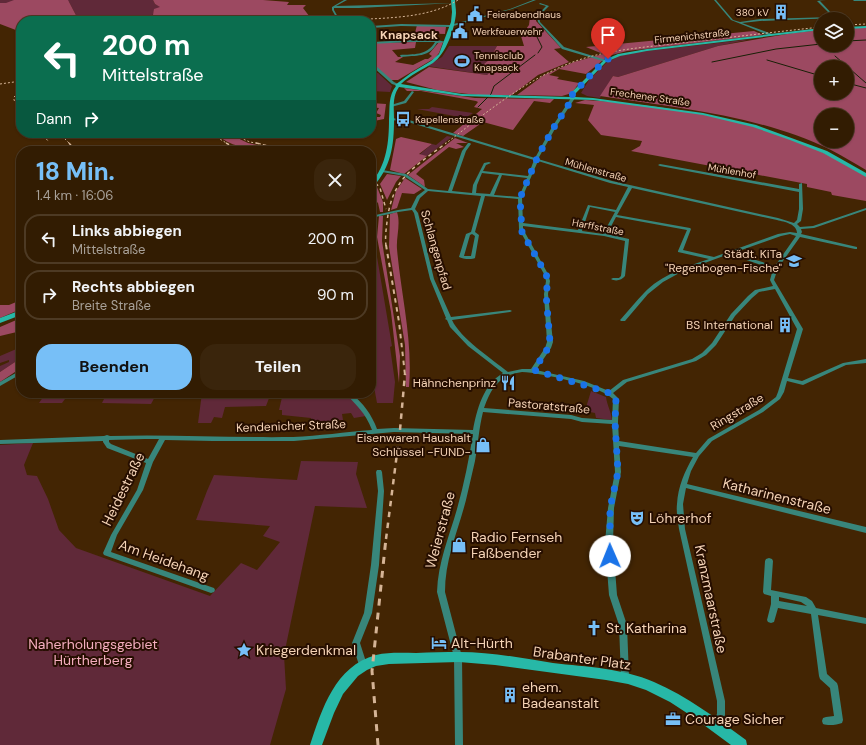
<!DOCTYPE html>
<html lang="de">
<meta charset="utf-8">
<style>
body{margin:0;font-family:"DM Sans",sans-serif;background:#3a250c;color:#f1f3f6;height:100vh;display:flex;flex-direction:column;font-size:15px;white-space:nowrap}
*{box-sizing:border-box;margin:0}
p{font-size:13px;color:#a8a199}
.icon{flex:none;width:22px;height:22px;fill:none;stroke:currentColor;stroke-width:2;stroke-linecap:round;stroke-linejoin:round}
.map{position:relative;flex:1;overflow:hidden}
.panel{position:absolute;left:16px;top:146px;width:360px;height:252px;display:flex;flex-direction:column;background:#321c02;border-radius:16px;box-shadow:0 1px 3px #0004,0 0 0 1px #4d3a24}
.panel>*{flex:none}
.top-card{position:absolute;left:16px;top:16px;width:360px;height:122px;border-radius:16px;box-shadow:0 1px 3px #0004,0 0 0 1px #4d3a24;background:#0b6e4f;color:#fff;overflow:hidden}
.fabs{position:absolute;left:814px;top:12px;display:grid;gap:8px}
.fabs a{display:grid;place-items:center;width:40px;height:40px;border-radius:50%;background:#321c02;box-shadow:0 1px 3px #0004,0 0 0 1px #4d3a24;font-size:20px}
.pin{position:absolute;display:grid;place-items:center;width:34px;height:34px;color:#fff;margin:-41px -17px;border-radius:50% 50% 50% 0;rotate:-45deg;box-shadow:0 0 4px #0007}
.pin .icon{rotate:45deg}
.me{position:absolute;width:44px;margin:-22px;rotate:359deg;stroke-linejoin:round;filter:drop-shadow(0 0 3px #0008)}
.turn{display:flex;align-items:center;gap:14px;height:84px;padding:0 20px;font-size:18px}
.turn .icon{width:52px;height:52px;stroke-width:2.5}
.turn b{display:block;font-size:28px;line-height:34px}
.then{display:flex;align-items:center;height:38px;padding:0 20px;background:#0003;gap:8px;font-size:15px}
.round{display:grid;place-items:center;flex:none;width:42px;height:42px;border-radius:16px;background:#3a250c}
.overview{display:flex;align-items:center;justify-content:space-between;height:68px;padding:0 20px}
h1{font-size:24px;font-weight:800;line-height:30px;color:#77bff7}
.action{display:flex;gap:8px;margin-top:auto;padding:8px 20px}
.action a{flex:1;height:46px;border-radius:16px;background:#77bff7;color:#111;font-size:16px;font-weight:800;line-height:46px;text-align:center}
.action a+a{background:#3a250c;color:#f1f3f6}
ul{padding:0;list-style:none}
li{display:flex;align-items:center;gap:12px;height:50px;margin:0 8px 6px;padding:0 12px;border:2px solid #4d3a24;border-radius:16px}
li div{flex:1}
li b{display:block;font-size:15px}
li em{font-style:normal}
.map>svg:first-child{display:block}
.green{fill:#602939}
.forest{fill:#9c4961;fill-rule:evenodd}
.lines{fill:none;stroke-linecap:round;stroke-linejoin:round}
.stream{stroke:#182006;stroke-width:1}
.street{fill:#38867b;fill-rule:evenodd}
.secondary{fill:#27b8a7;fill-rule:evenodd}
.rail-far4{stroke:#d5b496;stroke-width:1;stroke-dasharray:2 2;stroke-linecap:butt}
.rail-far3{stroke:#d5b496;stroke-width:1.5;stroke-dasharray:3.5 3.5;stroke-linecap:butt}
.rail-far2{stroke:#d5b496;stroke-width:2;stroke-dasharray:4.5 4.5;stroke-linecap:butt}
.rail-far1{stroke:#d5b496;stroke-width:2.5;stroke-dasharray:5.5 5.5;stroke-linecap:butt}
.rail{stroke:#d5b496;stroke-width:3;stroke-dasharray:7 7;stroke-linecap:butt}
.route{stroke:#1a73e8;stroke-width:7;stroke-dasharray:0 12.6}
.labels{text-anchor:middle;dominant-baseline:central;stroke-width:4;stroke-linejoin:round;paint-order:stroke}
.far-poi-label{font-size:10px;fill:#f5d3b6;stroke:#260e00;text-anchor:start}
.far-street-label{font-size:10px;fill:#f5d3b6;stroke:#260e00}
.far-quarter-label{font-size:12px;font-weight:bold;fill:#f5d3b6;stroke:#260e00}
.street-label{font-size:12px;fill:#f5d3b6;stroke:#260e00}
.poi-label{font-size:12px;fill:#f5d3b6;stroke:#260e00;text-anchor:end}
.near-street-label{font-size:14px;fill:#f5d3b6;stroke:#260e00}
.near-poi-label{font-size:14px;fill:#f5d3b6;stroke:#260e00;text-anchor:start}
.near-park-label{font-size:14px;fill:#f4adbe;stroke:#260e00}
</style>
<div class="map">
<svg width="866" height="745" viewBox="0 0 866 745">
<rect width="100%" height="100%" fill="#432503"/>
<!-- green -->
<path class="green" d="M0,0H153L155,4L161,7L147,20L168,19L174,21H79L69,2L0,21Z
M752,39L718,46L618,77L613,76L600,98L587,96L581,93L589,80L606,63L619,56L638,52Z
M449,46H497L489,60L480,67L494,69L487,75L427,66L442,57Z
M371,72L378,73L392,86L390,92L371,91Z
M432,107L473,113L465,118L417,109H429Z
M447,136L452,137L427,156L419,155L432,144L436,145Z
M371,239H374L392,346L390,347L395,382L393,403H377L373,381L375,367L371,368Z
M21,347V361L18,360L0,372V366L9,362V360L0,363V356Z
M591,391L606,397C607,405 611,411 612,420L596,418L595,413L585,411Z
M46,393H198L197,396L156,395L151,404L102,403L106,395H68L62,403H39Z
M202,393H346L359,405L366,416L354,418L351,413L342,414L343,420H338L336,423L311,425V418L282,415V410H279L283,393H271L266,406L225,407L222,418L214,417L211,423H198Z
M33,443L24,465L27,475L37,476L48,499L59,530L76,548L210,596L241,563L257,570L280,542L263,536L270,526L196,520L207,491L214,475L297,480L301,461L358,462L356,474L367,508L315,506L284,655L286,689L270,745H0V445Z"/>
<!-- forest -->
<path class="forest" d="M14,0H68L79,21H21V32L0,24V3H6Z
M153,0H263L289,2L287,5H306L303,8L313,21H174L168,19L146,20L153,15L154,9L160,7L155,4Z
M541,9L536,16V21L561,48L554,49L569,62L538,75L512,95H478L459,93L437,90L406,82L429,67L487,75L493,69L480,67L489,60L497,46H524L521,36L529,25L530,17Z
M417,25L446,27L445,34L415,33Z
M866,27V170C854,163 843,156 831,150C759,115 678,108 600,96L613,76L618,77L718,46L793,33L821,30V45H847V28ZM821,67H847V93H821ZM821,115H847V141H821Z
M754,31L763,35L627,51L608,56L586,74L559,69L549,75L559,77L557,79L579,83L572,93L562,96L517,95L544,75L574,62L603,54L586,47Z
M416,42L415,48L392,50L398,57H403L395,62L413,65L425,59H428L432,56L429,54L439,42H443L439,53L435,58L398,80H390L371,62V48L376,43Z
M404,88L475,98L554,99L550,103L534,101L513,130L483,122L463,136L453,133L482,109L474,107L478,102L476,101L421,91H407Z
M585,100C663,105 746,117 818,150C835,158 850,168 866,176V201L832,195L831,192L807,187V184L631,151L640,146L642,141L601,135L588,120L594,105L575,103Z
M371,103L386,104L384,119L374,121L371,125V117H380L381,115L376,113L379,108L371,107Z
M217,133H227L248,143L283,151C265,151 227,149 217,133Z
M401,137L432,144L419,154L427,156L404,174L390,170L396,139Z
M455,138L468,143H456L464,147L456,149L449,147L421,169L416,174L424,180L425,187L408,175Z
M387,174L401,176L396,182L387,200L380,184Z
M405,178L422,189L414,194L402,193L397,208L391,210L396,191Z
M377,187L383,202V212H380L378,203L371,196V192Z
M397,212C401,224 396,237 397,249C401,295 413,340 409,387H406L405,345L389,247L390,214Z
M379,216H383L382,241L400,356L399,383L391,312L377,237Z
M21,300V309L0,318V305H9Z
M21,318V331L0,336V327Z
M18,360L21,361V368L0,382V372Z"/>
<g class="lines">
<!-- stream -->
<path class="stream" d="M847,41L866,40
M538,53L542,47L537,37L542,29
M835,56L866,83
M767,60L821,76
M712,62L776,49L821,44
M847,83L866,88
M478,107L491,94L494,86L535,55"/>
<!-- street -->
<path class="street" d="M344,0H347L336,6L454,3L359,8H334V10L338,17H336L332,10V7Z
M533,0H536L512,9L450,27L401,26L371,28V26L401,24L450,25L510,9Z
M714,0H716L733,20L740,22L760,19L833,17L817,1L826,0L820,1L836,18L760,21L742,23L772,34L771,36L731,20Z
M853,0H866V1H854Z
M540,3L549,6L539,16L540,22L564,47L606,60V62L562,49L538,22L537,16L546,6L539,4Z
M371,40L373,42L408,40L436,41L437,40L446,42L437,43C429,58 416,55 401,57L400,55C413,54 427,56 435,42H408L372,44L371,43Z
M373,65H375L394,82L398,84V86L392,84L373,67Z
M412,91L414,92L406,103L391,107V105L404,101Z
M573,97L575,98L556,127L538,159L612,181L778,218L794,223L797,220L799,209V192L660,166L658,165L660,164L799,189V184L802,183L803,209L801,221L797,224L800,227L813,226L866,208V210L814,228L801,229L802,232L801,234L857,247V249H855L800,237L778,268L774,280L803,329L788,378L802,381L843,363L866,359V363L846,365L803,385L787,381L784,392L780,399L763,412L712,441L699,456L691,471L687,484L866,527V533L686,488L683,504L685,529L725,701V715L718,728L715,729L712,728L711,725L717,714V701L679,529C678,521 676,512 677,504C678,486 685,471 693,457L619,446L621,472L614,508L613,543L617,595L627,625L629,677L628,680L625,681L622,680L621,677L619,625L609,595L605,543L608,508L615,472L612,424L582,422L571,419L483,412C479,428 478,444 475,461C472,474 469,487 466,500C458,531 445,559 445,592L462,657L463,745H455L454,657L437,592C438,562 449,537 457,509C464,484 469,459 473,434L394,432L294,441H213L165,440L153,462L143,490L117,535L111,552L214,588L215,590L214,592L211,593L104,555L103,553L111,535L137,490L146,463L107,448L103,442V441L0,444V440L104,436L107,435L110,436C170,434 231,438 293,437C319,436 345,432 372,430C365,412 357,406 345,393H351C363,403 372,415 377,429L394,428L473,430C477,409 483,385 503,373L468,346L450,327L447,320L445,319L446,318L430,279L414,213L412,210L398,212L371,218V216L398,210L411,208L417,196L425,190L404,176L382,172V170L406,174L428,189L448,191L462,151L468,143H470L471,144L466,151L452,191L472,193L473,185L484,163L489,162L491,163L486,165L483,171L528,176L534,160L408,122L391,120L389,119L391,118L409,120L535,158L552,127L571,98ZM538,161L610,183L628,187L616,210L588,205L578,230L523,223L522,198ZM482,173L499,175L490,194L476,193L477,185ZM502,175L527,178L519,197L494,195ZM632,188L777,220C785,222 797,224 797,233L790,232L778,234L714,257L683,250L691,229L690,228L617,215ZM428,191L481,196L471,232L466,234L459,257C462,259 472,260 475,258L479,235L475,232L485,196L518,199L519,229L544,274L546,281L544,294L547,342L545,348L531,369H522L508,372C492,359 460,338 452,320L510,312L512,311L510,310L451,317L434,279L418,213L415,209L420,198ZM590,207L615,212L603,234L582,231ZM616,217L687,230L678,251V252L709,259C686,267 661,275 644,293C636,301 629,310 621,319L620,320L621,321H625L648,294L663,282L683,271L729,254L773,269L770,280L773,286L755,290L748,296L731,314L712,343L702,353L692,359L623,380L609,391L584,381L536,370L551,348L553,342L548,294L550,281L548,274L523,229V226L604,236L625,241L621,276L619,278H613L611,279C616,282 622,280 625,276L629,240V239L607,234ZM472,234L475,236L471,256H464L470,235ZM790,234L796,236L775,266L733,253L781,236ZM775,289L797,329L778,392L776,397L759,410L708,439L696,453L619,441L618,422L619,399L613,393L627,382L696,361L706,355L716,345L735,316L752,298L759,292ZM522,372C542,373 599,385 613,399L612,420L582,418L571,415L484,408C491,388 499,375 522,372ZM145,439H159L148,459L111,444L109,442V440Z
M21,370V374L0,386V382Z
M377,470H381L382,472L384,491L379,565L372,613L360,643L367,665L366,668L363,669L360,668L359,665L352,643L364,613L371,565L378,491L376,472Z
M769,558L772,559L773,561L771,590L806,597L812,601L816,608L866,618V624L818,615L827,674L837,683L838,686L843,720L842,723C837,725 828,726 823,724L822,721L823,718L826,717L834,716L830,688L820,679L819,676L811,614L778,608L774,622L771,623L768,622L767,620L771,604V596L764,594L763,592L765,561L766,559ZM779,597L801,602L807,606L779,601Z"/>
<!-- secondary -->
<path class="secondary" d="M451,0H455C455,4 456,8 456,13C455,28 446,54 433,63C422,70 410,75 401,84L462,94L570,97V94L604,60L618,54L647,49L821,28V30L647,51L620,56L606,62L574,95L575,97L593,98L703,113L756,125L827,151L866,173V177L823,153L790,140L753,127L703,115L593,100L462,96L399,87C392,97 394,108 394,120C394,146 391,167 373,187L371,188V183C387,165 389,141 389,119C390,107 388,96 396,86L395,85L411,73L431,61L439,54L451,22L452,12Z
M866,26V28L847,29V27Z
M21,310V315L0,323V318Z
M459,652C491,652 522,658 553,663C587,667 622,668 654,682C687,696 717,719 746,740L747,745H731L693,717L670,702L646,690L628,684L606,680L495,665L459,662L389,664L376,666L367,670L358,676L343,694L334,713L322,745H310C322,709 335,666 376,655C389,652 403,653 416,653C431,652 445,652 459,652Z"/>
<!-- rail-far4 -->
<path class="rail-far4" d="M339,21C378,17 424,21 458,0
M847,25L866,24
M0,84L21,81
M21,90L14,97V100L21,111
M41,133L49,142
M59,133L70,144
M210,133L228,144
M229,133L250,142L261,144
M445,144C482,116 520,84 563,66C599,50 641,48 679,43C726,38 774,32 821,27"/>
<!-- rail-far3 -->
<path class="rail-far3" d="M69,143L76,151
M226,143L242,151
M256,143L289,151
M371,178L380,188L386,209
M386,246C385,238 386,230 387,222C392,177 414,168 446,143"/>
<!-- rail-far2 -->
<path class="rail-far2" d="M386,245L399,322L405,375"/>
<!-- rail-far1 -->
<path class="rail-far1" d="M386,539L400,430L405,374"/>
<!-- rail -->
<path class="rail" d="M378,745L372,671L386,538"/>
</g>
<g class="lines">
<!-- route -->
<path class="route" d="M608,59L601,64L572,95L573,98L554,127L538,156L520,198L522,232L546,274L548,281L546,294L550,342L548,348L534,370L610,393L616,399L615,422L618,472L610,508V556"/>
</g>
<!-- icons -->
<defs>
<g id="building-bare" transform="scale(1.2)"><path d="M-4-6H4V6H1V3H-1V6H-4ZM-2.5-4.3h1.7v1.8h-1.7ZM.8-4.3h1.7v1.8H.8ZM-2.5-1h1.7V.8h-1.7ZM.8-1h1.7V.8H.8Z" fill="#77bff7" stroke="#260e00" stroke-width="2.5" paint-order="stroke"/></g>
<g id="civic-bare" transform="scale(1.2)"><path d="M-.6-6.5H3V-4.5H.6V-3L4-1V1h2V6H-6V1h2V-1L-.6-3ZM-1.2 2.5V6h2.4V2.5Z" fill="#77bff7" stroke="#260e00" stroke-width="2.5" paint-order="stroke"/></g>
<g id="stadium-bare" transform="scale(1.2)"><path d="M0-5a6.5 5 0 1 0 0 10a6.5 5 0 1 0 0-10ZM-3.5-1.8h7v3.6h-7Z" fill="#77bff7" stroke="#260e00" stroke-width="2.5" paint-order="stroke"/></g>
<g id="bus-bare" transform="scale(1.2)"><path d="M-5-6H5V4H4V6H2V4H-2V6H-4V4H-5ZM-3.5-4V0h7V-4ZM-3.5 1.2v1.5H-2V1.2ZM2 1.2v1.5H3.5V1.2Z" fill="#77bff7" stroke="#260e00" stroke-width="2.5" paint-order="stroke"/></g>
<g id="school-bare" transform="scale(1.2)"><path d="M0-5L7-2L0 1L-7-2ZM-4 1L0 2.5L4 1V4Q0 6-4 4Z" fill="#77bff7" stroke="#260e00" stroke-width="2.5" paint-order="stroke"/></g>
<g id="restaurant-bare" transform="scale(1.2)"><path d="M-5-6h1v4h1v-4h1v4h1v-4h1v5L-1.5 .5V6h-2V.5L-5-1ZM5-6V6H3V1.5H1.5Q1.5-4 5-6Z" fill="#77bff7" stroke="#260e00" stroke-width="2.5" paint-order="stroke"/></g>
<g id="shop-bare" transform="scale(1.2)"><path d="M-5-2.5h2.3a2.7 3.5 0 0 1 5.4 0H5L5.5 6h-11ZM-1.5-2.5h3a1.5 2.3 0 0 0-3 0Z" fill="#77bff7" stroke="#260e00" stroke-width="2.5" paint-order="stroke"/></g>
<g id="theatre-bare" transform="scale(1.2)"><path d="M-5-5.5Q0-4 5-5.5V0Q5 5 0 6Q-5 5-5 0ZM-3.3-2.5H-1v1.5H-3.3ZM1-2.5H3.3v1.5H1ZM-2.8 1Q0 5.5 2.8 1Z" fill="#77bff7" stroke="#260e00" stroke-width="2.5" paint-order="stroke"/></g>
<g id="church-bare" transform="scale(1.2)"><path d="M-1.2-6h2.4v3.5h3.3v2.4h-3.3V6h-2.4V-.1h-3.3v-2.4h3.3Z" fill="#77bff7" stroke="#260e00" stroke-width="2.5" paint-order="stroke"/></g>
<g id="hotel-bare" transform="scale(1.2)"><path d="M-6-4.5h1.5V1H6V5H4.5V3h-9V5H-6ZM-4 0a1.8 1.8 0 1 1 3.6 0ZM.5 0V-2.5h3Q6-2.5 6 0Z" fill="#77bff7" stroke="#260e00" stroke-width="2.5" paint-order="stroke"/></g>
<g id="sight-bare" transform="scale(1.2)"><path d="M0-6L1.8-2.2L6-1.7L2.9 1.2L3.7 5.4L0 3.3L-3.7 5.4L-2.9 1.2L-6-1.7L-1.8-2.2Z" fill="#77bff7" stroke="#260e00" stroke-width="2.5" paint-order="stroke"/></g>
<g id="office-bare" transform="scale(1.2)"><path d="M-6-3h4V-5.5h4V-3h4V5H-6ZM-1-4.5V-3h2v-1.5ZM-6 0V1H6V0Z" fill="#77bff7" stroke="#260e00" stroke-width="2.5" paint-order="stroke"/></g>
</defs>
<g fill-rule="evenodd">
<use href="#building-bare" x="781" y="12"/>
<use href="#civic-bare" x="475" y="14"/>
<use href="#civic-bare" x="460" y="31"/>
<use href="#stadium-bare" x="462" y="61"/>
<use href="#bus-bare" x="403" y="119"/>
<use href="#school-bare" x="794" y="261"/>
<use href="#building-bare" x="785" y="325"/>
<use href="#restaurant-bare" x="508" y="383"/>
<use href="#shop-bare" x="483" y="445"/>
<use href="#theatre-bare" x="637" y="518"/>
<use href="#shop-bare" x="459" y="545"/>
<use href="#church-bare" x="594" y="628"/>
<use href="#hotel-bare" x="439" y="643"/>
<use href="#sight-bare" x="244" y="650"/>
<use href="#building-bare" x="510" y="695"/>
<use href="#office-bare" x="673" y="719"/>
</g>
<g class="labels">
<!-- far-poi labels -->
<g class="far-poi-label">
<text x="769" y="12" text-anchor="end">380 kV</text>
<text x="487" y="14">Feierabendhaus</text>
<text x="472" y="31">Werkfeuerwehr</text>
<text x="474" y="55">Tennisclub<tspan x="474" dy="12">Knapsack</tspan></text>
<text x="415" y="119">Kapellenstraße</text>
</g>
<!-- far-street labels -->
<g class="far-street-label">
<text transform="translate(692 36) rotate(-6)">Firmenichstraße</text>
<text transform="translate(650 97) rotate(8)">Frechener Straße</text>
<text transform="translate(596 170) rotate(16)">Mühlenstraße</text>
<text transform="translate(732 171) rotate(10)">Mühlenhof</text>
<text transform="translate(598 227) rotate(11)">Harffstraße</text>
</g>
<!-- far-quarter labels -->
<g class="far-quarter-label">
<text x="409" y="35">Knapsack</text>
</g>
<!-- street labels -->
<g class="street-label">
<text transform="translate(436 250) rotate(74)">Schlangenpfad</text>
<text transform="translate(549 406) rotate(5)">Pastoratstraße</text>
<text transform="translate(737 412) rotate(-31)">Ringstraße</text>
<text transform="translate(291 426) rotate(-2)">Kendenicher Straße</text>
</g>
<!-- poi labels -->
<g class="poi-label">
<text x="782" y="254">Städt. KiTa<tspan x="782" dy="14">"Regenbogen-Fische"</tspan></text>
<text x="773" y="325">BS International</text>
<text x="496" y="383">Hähnchenprinz</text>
<text x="471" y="438">Eisenwaren Haushalt<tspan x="471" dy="14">Schlüssel -FUND-</tspan></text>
</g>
<!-- near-street labels -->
<g class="near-street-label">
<text transform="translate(123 489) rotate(-64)">Heidestraße</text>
<text transform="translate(777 496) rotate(14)">Katharinenstraße</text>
<text transform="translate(440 530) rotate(-75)">Weierstraße</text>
<text transform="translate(164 560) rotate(20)">Am Heidehang</text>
<text transform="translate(711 599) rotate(78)">Kranzmaarstraße</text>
<text transform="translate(582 658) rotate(8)">Brabanter Platz</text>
</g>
<!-- near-poi labels -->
<g class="near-poi-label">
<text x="649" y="518">Löhrerhof</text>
<text x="471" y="537">Radio Fernseh<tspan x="471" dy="16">Faßbender</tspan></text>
<text x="606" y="628">St. Katharina</text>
<text x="451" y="643">Alt-Hürth</text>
<text x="256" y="650">Kriegerdenkmal</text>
<text x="522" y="687">ehem.<tspan x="522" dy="16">Badeanstalt</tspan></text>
<text x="685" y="719">Courage Sicher</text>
</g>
<!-- near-park labels -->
<g class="near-park-label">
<text x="93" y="644">Naherholungsgebiet<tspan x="93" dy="16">Hürtherberg</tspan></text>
</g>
</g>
</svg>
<div class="fabs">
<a><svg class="icon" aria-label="layers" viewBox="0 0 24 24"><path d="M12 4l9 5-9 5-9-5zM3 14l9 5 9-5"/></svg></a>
<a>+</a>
<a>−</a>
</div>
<div class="pin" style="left:608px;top:59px;background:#d93025"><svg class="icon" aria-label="arrive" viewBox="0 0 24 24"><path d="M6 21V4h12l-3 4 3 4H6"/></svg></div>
<svg class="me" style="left:610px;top:556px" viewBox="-20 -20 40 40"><circle r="19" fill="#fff"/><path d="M0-13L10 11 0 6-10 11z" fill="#1a73e8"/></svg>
<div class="top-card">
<div class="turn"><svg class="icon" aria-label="left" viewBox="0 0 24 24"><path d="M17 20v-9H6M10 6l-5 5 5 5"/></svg><div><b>200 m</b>Mittelstraße</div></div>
<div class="then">Dann<svg class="icon" aria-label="right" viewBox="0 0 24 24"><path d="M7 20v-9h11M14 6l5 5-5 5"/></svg></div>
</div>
<section class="panel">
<div class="overview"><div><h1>18 Min.</h1><p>1.4 km · 16:06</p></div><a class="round"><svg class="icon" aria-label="close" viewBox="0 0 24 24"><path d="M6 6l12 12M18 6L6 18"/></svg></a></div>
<ul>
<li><svg class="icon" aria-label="left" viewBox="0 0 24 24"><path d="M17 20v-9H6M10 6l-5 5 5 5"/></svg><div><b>Links abbiegen</b><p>Mittelstraße</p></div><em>200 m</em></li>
<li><svg class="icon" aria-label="right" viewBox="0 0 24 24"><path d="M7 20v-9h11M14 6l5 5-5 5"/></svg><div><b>Rechts abbiegen</b><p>Breite Straße</p></div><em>90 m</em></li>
</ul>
<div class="action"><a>Beenden</a><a>Teilen</a></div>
</section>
</div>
